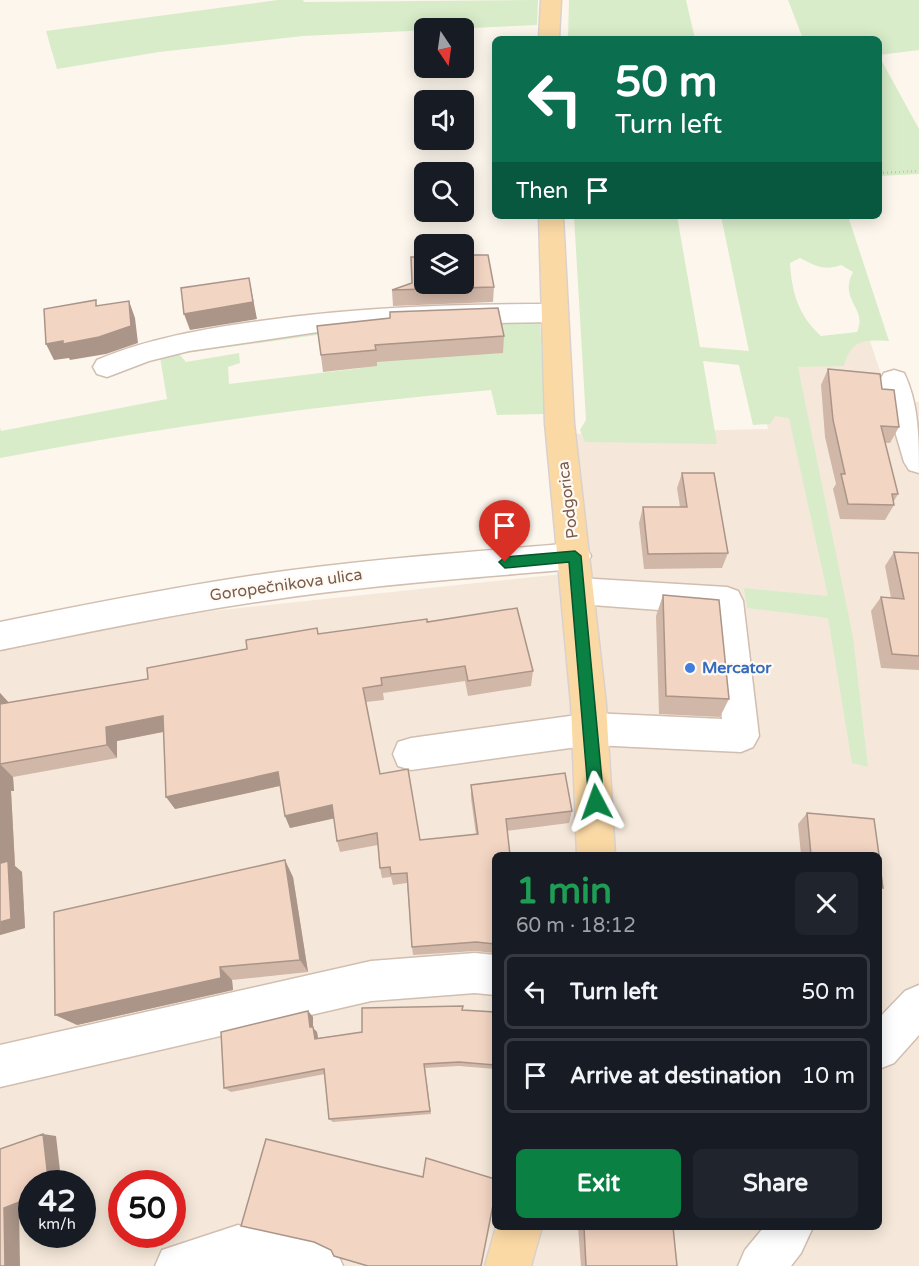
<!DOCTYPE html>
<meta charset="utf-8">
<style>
body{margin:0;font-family:"Varela Round",sans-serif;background:#20242c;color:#f1f3f6;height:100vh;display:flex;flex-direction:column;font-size:22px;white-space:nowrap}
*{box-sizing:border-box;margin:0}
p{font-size:20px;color:#9ea1a6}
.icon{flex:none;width:33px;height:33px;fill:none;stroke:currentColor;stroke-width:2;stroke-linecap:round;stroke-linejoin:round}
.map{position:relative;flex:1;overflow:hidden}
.details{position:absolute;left:492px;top:852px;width:390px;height:378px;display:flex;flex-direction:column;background:#171b24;border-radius:9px;box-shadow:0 3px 15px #0003}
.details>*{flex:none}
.hud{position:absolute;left:492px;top:36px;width:390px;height:183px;border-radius:9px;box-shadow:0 3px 15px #0003;background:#0b6e4f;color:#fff;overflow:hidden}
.needle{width:39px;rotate:167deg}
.controls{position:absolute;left:414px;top:18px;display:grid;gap:12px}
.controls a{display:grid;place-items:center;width:60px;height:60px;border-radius:9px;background:#171b24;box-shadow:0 3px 15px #0003;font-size:30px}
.speed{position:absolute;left:18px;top:1170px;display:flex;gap:12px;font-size:30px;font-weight:700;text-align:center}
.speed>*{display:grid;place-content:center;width:78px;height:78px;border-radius:50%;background:#171b24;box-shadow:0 3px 15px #0003;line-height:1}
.speed small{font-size:15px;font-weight:400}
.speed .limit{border:9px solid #d22;background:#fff;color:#111}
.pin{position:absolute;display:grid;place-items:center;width:51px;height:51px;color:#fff;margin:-62px -26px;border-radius:50% 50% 50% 0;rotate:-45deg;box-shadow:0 0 6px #0007}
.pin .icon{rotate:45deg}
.me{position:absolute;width:66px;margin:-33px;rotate:356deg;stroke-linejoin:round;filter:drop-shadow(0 0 4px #0008)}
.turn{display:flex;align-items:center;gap:21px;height:126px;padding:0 24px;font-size:27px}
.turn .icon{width:78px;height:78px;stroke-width:2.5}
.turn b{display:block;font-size:42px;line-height:51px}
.then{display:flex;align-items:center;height:57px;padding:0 24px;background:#0003;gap:12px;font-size:22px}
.round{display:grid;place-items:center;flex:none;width:63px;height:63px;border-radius:9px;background:#20242c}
.head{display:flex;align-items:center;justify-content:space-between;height:102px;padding:0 24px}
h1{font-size:36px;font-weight:700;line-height:45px;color:#1e9e55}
.button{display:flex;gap:12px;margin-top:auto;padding:12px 24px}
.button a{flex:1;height:69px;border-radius:9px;background:#0b8043;color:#fff;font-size:24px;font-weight:700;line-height:69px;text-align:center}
.button a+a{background:#20242c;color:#f1f3f6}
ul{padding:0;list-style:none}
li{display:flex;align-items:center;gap:18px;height:75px;margin:0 12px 9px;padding:0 12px;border:3px solid #363941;border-radius:9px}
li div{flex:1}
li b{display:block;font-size:22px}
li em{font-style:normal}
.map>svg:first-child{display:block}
.residential{fill:#f5e8da;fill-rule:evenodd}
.green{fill:#d8ecc9;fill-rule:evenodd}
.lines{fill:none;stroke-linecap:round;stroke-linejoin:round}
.minor-casing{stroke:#d1beb0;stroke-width:3}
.major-casing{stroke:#dad1cd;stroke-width:3}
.path{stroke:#d9b8a5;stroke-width:2;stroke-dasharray:1 3;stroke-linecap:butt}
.minor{fill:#fff;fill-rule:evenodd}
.major{fill:#fbd9a5;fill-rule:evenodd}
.wall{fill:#d1b7a8}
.shaded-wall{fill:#aa9588}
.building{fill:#f3d5c3;stroke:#aa9588;stroke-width:1.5}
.route{fill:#0b8043;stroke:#07532c;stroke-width:1.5}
.shop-dot{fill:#3f7fe0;stroke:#fffaf3;stroke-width:2}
.labels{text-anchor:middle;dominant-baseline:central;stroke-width:4.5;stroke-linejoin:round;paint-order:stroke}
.street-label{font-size:16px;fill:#7a5c4d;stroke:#fffaf3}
.shop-label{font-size:16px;font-weight:bold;fill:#366cbe;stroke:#fffaf3;text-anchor:start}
</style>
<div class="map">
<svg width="919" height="1266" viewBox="0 0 919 1266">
<rect width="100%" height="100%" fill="#fdf6ec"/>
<!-- residential -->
<path class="residential" d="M870,341L890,401L919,402V1266H0V650L118,621L580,572L570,434L768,429L751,347ZM495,855H879V1227H495ZM32,1184H82V1234H32ZM122,1184H172V1234H122Z"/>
<!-- green -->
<path class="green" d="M278,0H303L304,2L538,0L537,25L303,36L159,52L57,69L46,31Z
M569,0H686L695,39H568Z
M788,0H919V50L879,55V39H803Z
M879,56L919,129V174L879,176Z
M574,216H677L700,347L749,351L721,216H848L889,341C865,340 851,339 844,366L798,367L853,637L868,767L852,763L828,618L747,608L744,588L828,596L789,418L775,416L770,424L753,425L739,365L703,361L717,444L585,442L580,430L586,420ZM800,258C815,266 825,271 841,265L853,272C838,301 868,307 857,332L821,336C798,315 792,293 790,263Z
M526,317L540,322L545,414L497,415L491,390C326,404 162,427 0,458V428L1,431L167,399L159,351L232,338ZM360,329L362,368L229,384L228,367L240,363L239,353L186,362L179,354Z"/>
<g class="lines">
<!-- minor casing -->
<g class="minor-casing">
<path id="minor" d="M555,304L564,307L568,313L564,319L555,322L436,324L318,332L189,351L149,361L107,377L97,374L93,367L97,360C149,338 205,329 260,321C358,307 456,304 555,304Z
M894,370L904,373C919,404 919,439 919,473L909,470L904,462L880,380L884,373Z
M575,543L586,547L591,556L586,565L575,569C471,578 366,585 263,601C175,614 88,632 0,650V622C88,604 175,587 263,574C367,559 471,552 575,543Z
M579,578L727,587L738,591L743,601L759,736L753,747L741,752L592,745L411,770L398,766L393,754L398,742L411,738L592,713L722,719L712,614L579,604L568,600L563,591L568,582Z
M475,953L495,955V995L475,993L371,1001L0,1087V1045L371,961Z
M919,985V1035L894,1063L879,1069V1018L905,991Z
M238,1225L320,1243L336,1250L343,1266H155L162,1250Z
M764,1227H813L801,1253L791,1266H738L745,1250Z"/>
</g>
<!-- major casing -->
<g class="major-casing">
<path id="major" d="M541,0H561L559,39H539Z
M539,216H563L574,423L606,704L615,855H577L571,704L545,423Z
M496,1227H542L531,1266H485Z"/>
</g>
<!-- path -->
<path class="path" d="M879,173L919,171"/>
<!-- minor -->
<use href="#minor" class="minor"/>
<!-- major -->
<use href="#major" class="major"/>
</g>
<!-- wall -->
<path class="wall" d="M494,287L493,302L393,306L392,290Z
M317,326L504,336L503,353L377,362V366L323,372Z
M828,369L882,389L899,427L890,443H885L898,494L894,501V505L885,520L840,519L833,489L836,484L825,437L821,385Z
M682,473L728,553L722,568L644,569L639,523L643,507H680L677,488Z
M894,552L919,553V670L881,668L871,611L881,597L891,598L885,566Z
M663,595L729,699L720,717L659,714L656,616Z
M427,622L533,671L531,686L468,696L465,681L383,693L384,700L366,702L380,774L420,840L476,835L471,798V785L572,811L569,823L507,831L495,855V953L475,951L413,955L412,947L407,883L393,885L391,877L382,878L380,868L378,845L340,852L337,841L334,818L290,828L285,816L280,786L175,809L164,732L117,741V758L13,777L14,791H11L15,866L22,872L25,928L0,935V693L9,703L148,679L317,628L318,634Z
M807,813L879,855H801L798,824Z
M293,877L308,972L232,980L233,990L77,1025Z
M462,1010L495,1012V1069L459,1066L425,1068L431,1114L333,1122L329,1119L325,1074L231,1092L224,1088L308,1011L313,1017V1028L317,1032L318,1038L362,1032Z
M578,1227H673L677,1266H581Z"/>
<!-- shaded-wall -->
<path class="shaded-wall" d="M249,278L257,319L190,330L184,314Z
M129,301L135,318L138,343L106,354L70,360L69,358L54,360L46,344Z
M0,693L12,706H0Z
M163,716L172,730L117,741V758L107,745L106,727Z
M0,764L13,777L14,791H11L15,866L22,872L25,928L0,935L1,863L0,837Z
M278,772L284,785L175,809L166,797Z
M332,805L336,818L290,828L285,816Z
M285,860L293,877L308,972L300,960Z
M220,967L232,980L233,990L77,1025L55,1015Z
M308,1011L313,1017V1028L317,1032L319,1044L315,1039L310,1027Z
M43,1134L56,1136L61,1179L52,1182V1184H39Z
M32,1197V1203L19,1208L20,1266H5L4,1208Z"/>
<!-- building -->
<path class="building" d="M464,255H488L494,287L392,290L412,283L411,257H424V284H464Z
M249,278L253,302L184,314L181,288Z
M96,300V306L129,301L131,326L99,337L63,344V341L46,344L44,309Z
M498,308L504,336L375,345L376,350L321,355L317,326L390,318V312Z
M828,369L880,374L882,389L894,390L899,427L881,426L898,494H892L894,505L848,504L841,474H845L833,420Z
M682,473H714L728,553L648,554L643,507H687Z
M894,552L919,553V656L892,654L881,597L904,599Z
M663,595L719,600L729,699L666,696Z
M517,608L533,671L468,681L465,666L381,678L382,685L363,688L380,774L408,769L420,840L478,834L471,785L565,773L572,811L506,819L510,855H495V944L476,942L412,947L407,873L391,874L390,867L380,868L377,833L337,841L332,805L285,816L278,772L166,797L163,716L106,727L107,745L0,764V704L148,679L147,668L247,649L246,640L317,628L318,634L427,619V622Z
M807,813L874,819L879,855H811Z
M0,837L1,863L8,861L11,919L0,922Z
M879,858L883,888L879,887Z
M285,860L300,960L220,967L221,978L55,1015L54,912Z
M463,1006L462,1010L495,1012V1065L459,1062L424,1064L430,1111L329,1119L324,1069L224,1088L221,1032L308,1011L310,1027H313L315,1039L362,1032V1008Z
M43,1134L48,1178L39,1182V1184H32V1197L4,1208L5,1266H0V1149Z
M266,1139L423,1177L426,1158L495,1179V1195L481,1266H368L334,1256L331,1250L314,1242L241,1226Z
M584,1227H673L677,1266H586Z"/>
<!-- route -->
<path class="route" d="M575,551L581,556L604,802L602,808L596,810L591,808L589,802L569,562L505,568L499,562L505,557Z"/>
<!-- markers -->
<circle class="shop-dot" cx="690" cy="668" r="6"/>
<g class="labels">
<!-- street labels -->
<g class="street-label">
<text transform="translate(568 500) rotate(-97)">Podgorica</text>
<text transform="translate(286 585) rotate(-8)">Goropečnikova ulica</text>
</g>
<!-- shop labels -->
<g class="shop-label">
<text x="702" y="668">Mercator</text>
</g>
</g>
</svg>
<div class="controls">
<a><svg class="needle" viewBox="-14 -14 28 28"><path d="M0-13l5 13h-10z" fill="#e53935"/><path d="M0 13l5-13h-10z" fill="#9ea1a6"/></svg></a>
<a><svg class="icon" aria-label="sound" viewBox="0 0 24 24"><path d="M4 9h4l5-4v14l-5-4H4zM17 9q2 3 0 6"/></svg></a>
<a><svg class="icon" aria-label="search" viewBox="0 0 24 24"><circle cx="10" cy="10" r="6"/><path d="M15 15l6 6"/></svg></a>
<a><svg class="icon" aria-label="layers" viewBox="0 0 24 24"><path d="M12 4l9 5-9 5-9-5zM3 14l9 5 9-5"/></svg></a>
</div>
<div class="speed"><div>42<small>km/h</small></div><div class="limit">50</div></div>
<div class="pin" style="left:505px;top:562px;background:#d93025"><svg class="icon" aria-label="arrive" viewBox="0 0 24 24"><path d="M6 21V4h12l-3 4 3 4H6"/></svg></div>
<svg class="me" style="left:596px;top:802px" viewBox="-20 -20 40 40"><path d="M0-17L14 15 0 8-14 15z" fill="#0b8043" stroke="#fff" stroke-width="4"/></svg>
<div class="hud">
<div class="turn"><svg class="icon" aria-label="left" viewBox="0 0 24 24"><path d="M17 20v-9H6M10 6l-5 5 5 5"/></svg><div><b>50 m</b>Turn left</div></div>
<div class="then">Then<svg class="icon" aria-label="arrive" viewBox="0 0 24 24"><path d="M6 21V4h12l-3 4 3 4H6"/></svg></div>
</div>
<section class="details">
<div class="head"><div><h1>1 min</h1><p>60 m · 18:12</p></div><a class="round"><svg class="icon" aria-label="close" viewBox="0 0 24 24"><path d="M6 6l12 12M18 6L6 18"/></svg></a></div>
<ul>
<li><svg class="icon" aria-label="left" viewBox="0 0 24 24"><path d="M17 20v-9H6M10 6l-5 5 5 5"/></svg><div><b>Turn left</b></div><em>50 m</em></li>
<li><svg class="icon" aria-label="arrive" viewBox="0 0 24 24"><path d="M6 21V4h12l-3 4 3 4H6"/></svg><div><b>Arrive at destination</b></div><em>10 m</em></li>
</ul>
<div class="button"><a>Exit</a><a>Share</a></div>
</section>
</div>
